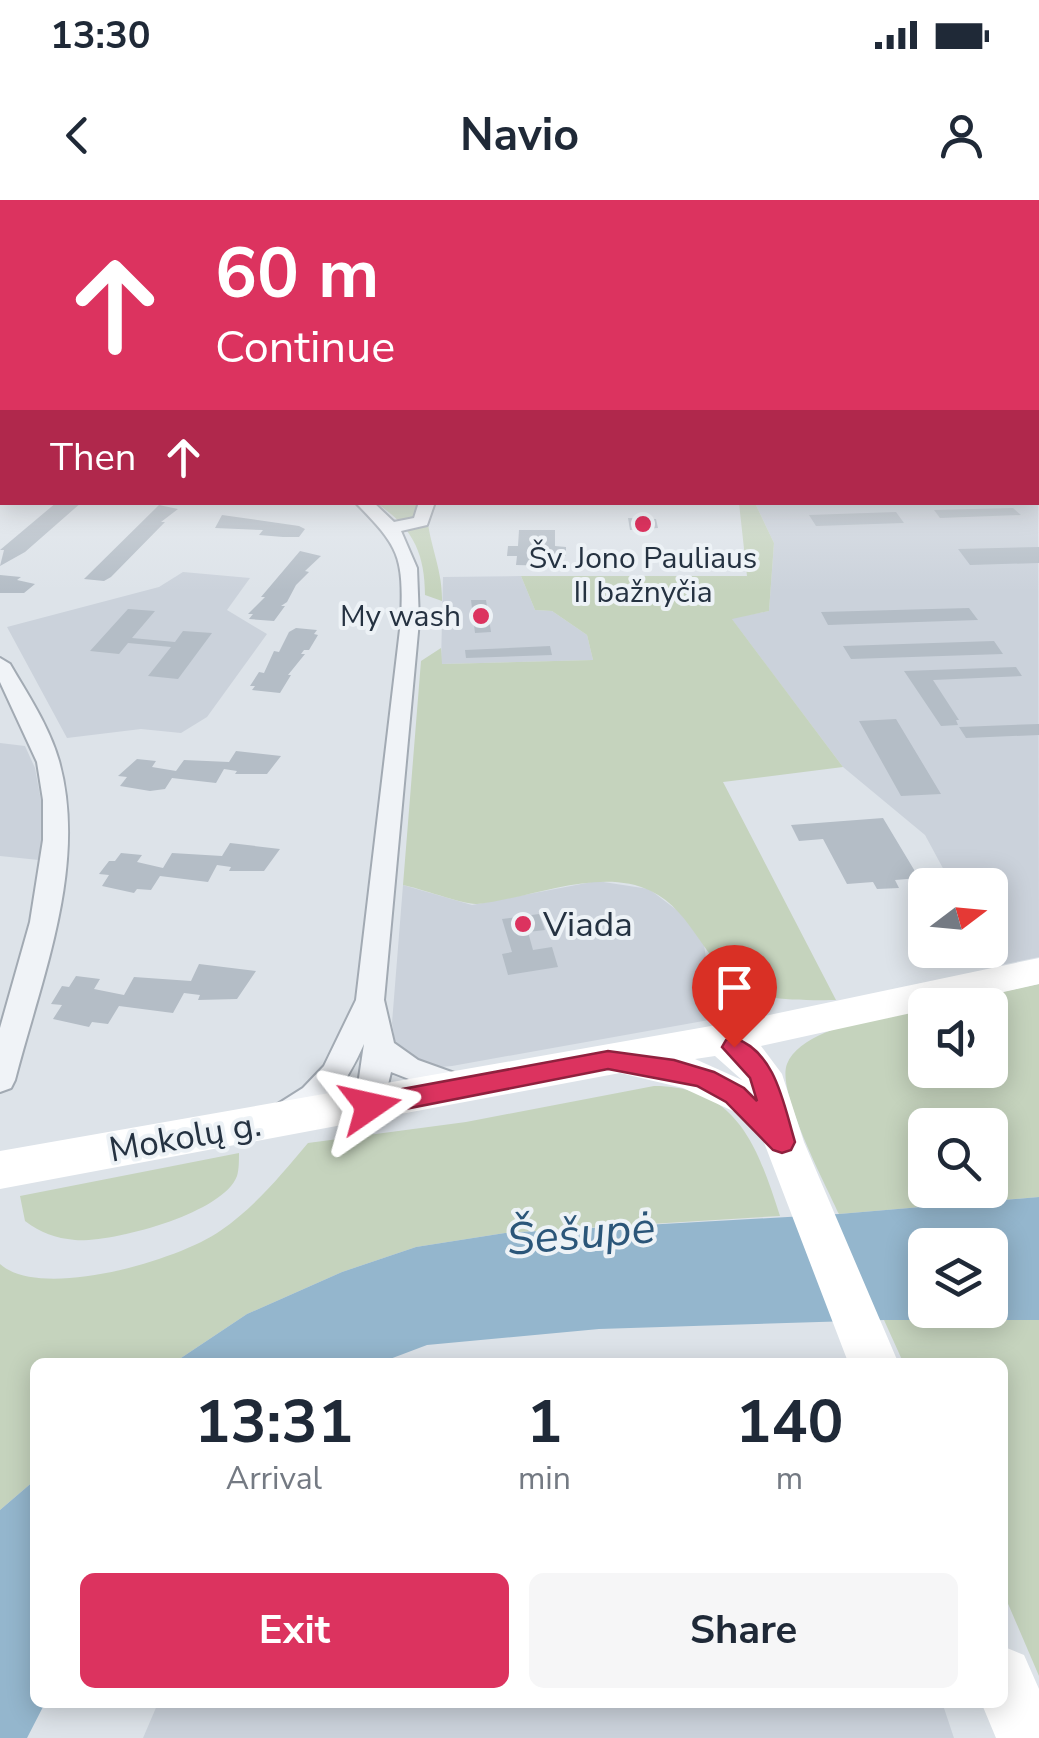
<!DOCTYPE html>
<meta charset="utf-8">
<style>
body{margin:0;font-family:"Nunito Sans",sans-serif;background:#f6f6f7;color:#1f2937;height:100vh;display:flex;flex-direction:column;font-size:38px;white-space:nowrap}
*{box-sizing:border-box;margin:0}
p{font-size:32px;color:#747a83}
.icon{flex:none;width:55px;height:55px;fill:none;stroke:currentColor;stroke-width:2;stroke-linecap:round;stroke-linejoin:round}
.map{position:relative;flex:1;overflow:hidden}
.drawer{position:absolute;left:30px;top:1158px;width:978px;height:350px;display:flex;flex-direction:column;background:#fff;border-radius:15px;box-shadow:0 5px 25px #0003}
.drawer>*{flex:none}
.guide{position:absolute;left:0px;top:0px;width:1040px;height:305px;box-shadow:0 5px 25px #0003;background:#dc335f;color:#fff;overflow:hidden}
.needle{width:65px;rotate:74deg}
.tools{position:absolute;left:908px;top:668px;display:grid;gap:20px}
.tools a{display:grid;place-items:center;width:100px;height:100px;border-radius:15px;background:#fff;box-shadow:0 5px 25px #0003;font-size:50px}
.pin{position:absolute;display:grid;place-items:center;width:85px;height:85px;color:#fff;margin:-102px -42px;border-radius:50% 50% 50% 0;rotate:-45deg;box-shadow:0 0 10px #0007}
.pin .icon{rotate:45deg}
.me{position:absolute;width:110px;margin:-55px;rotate:79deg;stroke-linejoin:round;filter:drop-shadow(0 0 8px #0008)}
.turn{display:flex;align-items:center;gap:35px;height:210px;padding:0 50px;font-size:45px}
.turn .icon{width:130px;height:130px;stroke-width:2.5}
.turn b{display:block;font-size:70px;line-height:85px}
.then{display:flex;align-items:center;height:95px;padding:0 50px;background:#0003;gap:20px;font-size:38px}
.eta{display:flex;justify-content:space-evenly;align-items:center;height:170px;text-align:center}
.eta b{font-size:60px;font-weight:700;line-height:70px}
.cta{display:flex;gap:20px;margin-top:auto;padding:20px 50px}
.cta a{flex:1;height:115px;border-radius:15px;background:#dc335f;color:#fff;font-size:40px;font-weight:700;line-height:115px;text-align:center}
.cta a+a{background:#f6f6f7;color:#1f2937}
.status{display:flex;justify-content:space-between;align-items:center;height:70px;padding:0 50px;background:#fff;direction:ltr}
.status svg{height:28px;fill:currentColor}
header{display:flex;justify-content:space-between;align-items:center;height:130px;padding:0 50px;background:#fff;font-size:45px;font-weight:700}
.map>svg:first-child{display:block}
.built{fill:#cbd2db}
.green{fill:#c5d3bd;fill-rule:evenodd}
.water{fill:#94b6cd;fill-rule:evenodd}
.building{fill:#b4bdc6}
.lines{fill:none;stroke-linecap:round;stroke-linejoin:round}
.street-casing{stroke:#a2aab3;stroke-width:4}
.street{fill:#f0f3f7;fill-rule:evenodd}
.secondary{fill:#fff;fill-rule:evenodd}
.route{fill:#dc335f;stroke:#8f213e;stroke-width:2.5}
.poi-dot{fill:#dc335f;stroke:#edf2f6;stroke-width:4}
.labels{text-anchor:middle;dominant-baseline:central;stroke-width:8;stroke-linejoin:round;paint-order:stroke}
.far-poi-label{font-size:30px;fill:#253241;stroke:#edf2f6}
.poi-label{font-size:35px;fill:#253241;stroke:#edf2f6;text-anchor:start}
.street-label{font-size:35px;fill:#253241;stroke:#edf2f6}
.near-water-label{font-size:45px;font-style:italic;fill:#2b5679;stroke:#edf2f6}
</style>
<div class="status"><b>13:30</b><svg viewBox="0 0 49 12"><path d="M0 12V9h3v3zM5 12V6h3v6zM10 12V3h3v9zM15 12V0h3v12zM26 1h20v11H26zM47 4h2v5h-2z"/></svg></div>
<header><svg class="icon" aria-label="back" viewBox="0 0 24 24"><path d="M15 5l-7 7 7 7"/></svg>Navio<svg class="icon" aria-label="person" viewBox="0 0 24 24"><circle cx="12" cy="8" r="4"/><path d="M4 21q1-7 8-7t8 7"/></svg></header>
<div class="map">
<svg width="1039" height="1538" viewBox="0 0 1039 1538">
<rect width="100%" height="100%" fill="#dde3e9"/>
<!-- built -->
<path class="built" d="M1038,287L1039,757L996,766L987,750L990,685H952L925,635L843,567L731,418L769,411L774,343L755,303L1038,302Z
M183,372L250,378L227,410L267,434L207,517L181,533L141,529L67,538L7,427L159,387Z
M521,376L535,410L552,411L587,435L593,460L441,464L443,377Z
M0,543L25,546L35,568L44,617L39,660L0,656Z
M597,681L649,689L682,714L704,745L715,815L709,820L452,866L431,868L403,852L395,842L392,823L403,685L472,705Z
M158,1503L942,1502L954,1538H143Z"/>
<!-- green -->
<path class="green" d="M376,303H427C425,337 443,366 442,401L425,395C425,353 412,326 376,303Z
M739,303H755L774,343L769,411L732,419L843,567L723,582L836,800C766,801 741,801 699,739C686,720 672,701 651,691C600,666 529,699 477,704C465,705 419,688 403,685L421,461L441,448L442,464L593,460L587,435L552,411L535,410L521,376H747Z
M1039,784V997L839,1014C826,985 776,891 787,864C802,826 889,816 925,808V870H990V805H939ZM925,925H990V990H925Z
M654,886C738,886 758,948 780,1016L505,1033L416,1047L342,1072L247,1114L175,1162H35V1280L0,1310V1064C41,1101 179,1060 220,1031C255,1007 281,975 308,943L466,922Z
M239,953C239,960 239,970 237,976C223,1014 111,1043 75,1040C55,1038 41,1033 25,1021L20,996Z
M884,1120H1039V1476L1003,1392L1002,1162H903Z"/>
<!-- water -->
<path class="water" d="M1039,997V1120H884L599,1129L427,1145L382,1162H175L247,1114L342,1072L416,1047L505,1033L839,1014ZM925,1045H990V1110H925Z
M35,1280V1502L45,1503L27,1538H0V1310Z"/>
<!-- building -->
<path class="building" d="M57,302H82L25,352L0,366L4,350H0Z
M159,305L178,309L161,322H165L111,377L104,381L84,379Z
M1013,308L1021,315L940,318L934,310Z
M896,312L904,323L816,326L809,315Z
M222,315L299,326L305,329L299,337H283L259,335L263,330L215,328Z
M628,318L656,319L658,328L630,330Z
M519,330H555V346L566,347V356H555V366L516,365L517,356H507L508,346H518Z
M1039,347V363L970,365L958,349Z
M300,351L321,356L305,371L309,372L296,385L287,402L281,406H285L274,421L249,419L253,414H248L265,397H261Z
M0,375L21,377L17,380L35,384L24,393H0Z
M471,400H486L491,432L475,433Z
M969,408L978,420L828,425L821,412Z
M128,409L155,411L132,438L175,442L183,431L212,433L178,479L148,476L171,447L128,443L119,454L90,451Z
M296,428L317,430L314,434L318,435L309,450H304L301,454H305L288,475H291L280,493L252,490L255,486H250L259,472L264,473L274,451L279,452L289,432Z
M994,441L1003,454L851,459L843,446Z
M550,446L552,455L466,458L465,450Z
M1016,467L1022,476L933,480L959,520H956L958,525L941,526L904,471Z
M896,519L941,594L901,596L859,521Z
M1039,524V535L966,538L959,527Z
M236,551L281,556L267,574H235L237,571L224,569L216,583L172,578L165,589L150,591L120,586L127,577L118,576L137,559L156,561L152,567L176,571L184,560L229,562Z
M883,618L919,678L895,680L899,688L877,689L873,682L847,684L823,639L799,641L791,625Z
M230,643L280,649L264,671H229L231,667L217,665L208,682L160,676L151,690L137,689L134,693L102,686L109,675L99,674L109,661H115L121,653L142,655L137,662L163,668L172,653L222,656Z
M539,714L545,730L528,732L533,750L552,747L558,767L508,775L502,754L512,752L502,719Z
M199,764L256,771L237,799L198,800L200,795L184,793L173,813L119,806L108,824L92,822L89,827L53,819L62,805L51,804L62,786L69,787L76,776L100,779L94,789L124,795L134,777L191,781Z"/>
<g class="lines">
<!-- street casing -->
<g class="street-casing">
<path id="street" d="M0,215H2V223H0Z
M1038,278L1039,279V289L1038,288Z
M355,302H373L394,322L414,318L419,302H435L427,325L401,331L417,368L419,421L384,800L394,843L418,860L471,879L475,887L471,895L460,899L391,872L381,914L370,917L359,914L355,905L364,844C347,882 326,915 284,929L273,925L268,916L273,907L303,888L324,866L356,800L401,421C404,355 399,347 355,302Z
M0,458L10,464C28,495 49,526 59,561C88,666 41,779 15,880L11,888L0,892V828L30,722L43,640V600L37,562L0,482Z"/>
</g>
<!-- street -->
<use href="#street" class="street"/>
<!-- secondary -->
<path class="secondary" d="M1039,758V784L946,805H925V810L761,846L782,874L804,942L898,1162H848L750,906L735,912L683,888L620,873L0,989V951L745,820ZM715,856L742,880L695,859Z
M1002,1446L1024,1455L1039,1489V1538H996L981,1502H1002Z"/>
</g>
<!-- sky -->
<linearGradient id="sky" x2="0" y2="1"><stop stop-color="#86b5dd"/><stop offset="0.45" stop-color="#f0f2f5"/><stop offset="1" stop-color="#f0f2f5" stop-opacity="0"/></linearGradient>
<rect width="1039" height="391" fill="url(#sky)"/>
<!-- route -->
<path class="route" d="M734,838C776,851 784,906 795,942L791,950L782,953L773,950L726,902L697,886L608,869L370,916L361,913L357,906L361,898L370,895L608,851L674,860L714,872L744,888L757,901L750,878L722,847L726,840Z"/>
<!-- markers -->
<g class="poi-dot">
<circle cx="643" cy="324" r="10"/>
<circle cx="481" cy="416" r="10"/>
<circle cx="523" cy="724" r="10"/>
</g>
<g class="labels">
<!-- far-poi labels -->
<g class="far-poi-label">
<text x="643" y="358">Šv. Jono Pauliaus<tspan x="643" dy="34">II bažnyčia</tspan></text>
<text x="461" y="416" text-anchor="end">My wash</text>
</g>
<!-- poi labels -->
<g class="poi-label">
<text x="543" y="724">Viada</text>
</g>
<!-- street labels -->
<g class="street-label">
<text transform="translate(185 937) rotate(-10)">Mokolų g.</text>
</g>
<!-- near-water labels -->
<g class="near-water-label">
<text transform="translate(581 1034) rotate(-5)">Šešupė</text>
</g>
</g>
</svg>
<div class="tools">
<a><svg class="needle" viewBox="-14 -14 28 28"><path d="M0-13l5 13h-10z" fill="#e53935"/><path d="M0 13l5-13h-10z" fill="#747a83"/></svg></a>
<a><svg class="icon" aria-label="sound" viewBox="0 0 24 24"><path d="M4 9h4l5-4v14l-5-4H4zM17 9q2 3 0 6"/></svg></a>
<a><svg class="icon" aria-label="search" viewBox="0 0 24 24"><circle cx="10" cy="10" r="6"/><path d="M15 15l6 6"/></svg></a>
<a><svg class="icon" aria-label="layers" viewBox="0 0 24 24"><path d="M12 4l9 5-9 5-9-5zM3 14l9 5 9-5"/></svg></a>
</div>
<div class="pin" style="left:734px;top:847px;background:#d93025"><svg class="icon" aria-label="arrive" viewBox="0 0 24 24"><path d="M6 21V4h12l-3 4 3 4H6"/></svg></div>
<svg class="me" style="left:370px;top:906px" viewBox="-20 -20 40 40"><path d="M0-17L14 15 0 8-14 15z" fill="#dc335f" stroke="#fff" stroke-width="4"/></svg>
<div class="guide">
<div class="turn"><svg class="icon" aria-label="ahead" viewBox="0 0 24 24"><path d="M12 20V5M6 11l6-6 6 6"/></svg><div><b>60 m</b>Continue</div></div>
<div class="then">Then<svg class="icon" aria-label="ahead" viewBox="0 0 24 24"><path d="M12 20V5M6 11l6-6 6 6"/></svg></div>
</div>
<section class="drawer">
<div class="eta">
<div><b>13:31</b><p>Arrival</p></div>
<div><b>1</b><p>min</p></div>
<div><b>140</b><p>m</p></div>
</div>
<div class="cta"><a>Exit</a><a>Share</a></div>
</section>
</div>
